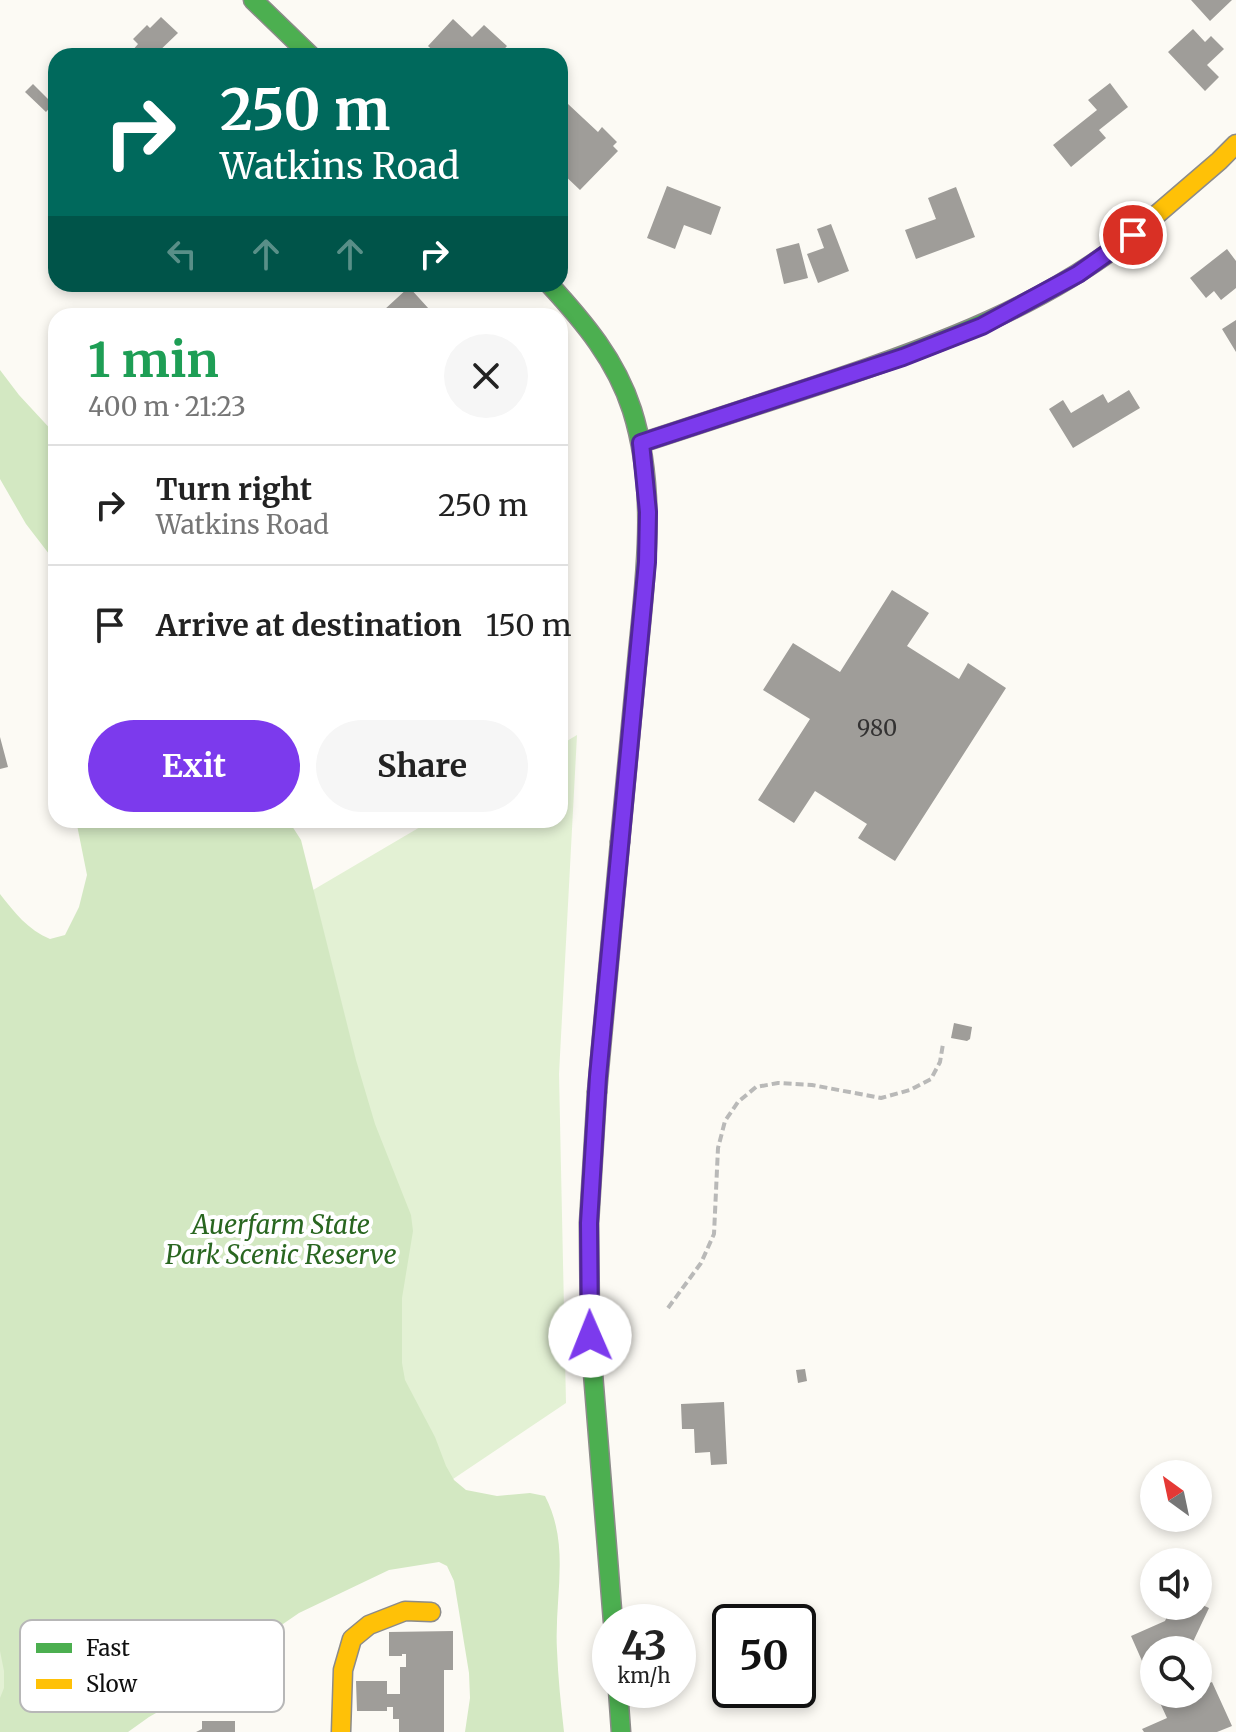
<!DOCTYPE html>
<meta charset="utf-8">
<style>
body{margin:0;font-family:Merriweather,serif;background:#f6f6f6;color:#222;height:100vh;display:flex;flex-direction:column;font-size:30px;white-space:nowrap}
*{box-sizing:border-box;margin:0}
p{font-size:26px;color:#767676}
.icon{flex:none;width:44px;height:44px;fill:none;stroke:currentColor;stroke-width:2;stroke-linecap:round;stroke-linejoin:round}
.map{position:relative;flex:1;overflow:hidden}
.panel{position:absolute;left:48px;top:308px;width:520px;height:520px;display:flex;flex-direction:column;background:#fff;border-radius:24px;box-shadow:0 4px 12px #0003}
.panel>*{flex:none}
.banner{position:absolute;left:48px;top:48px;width:520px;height:244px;border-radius:24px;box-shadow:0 4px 12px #0003;background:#00695c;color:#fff;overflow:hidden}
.needle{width:52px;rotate:327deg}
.buttons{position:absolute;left:1140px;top:1460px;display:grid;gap:16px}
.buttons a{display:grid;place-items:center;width:72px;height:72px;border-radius:50%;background:#fff;box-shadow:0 4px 12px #0003;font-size:40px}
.speed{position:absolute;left:592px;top:1604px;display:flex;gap:16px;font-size:40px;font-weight:700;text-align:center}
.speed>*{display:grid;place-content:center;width:104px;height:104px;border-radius:50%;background:#fff;box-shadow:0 4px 12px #0003;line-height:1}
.speed small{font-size:20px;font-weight:400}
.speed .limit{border:4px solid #111;border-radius:12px;background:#fff;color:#111}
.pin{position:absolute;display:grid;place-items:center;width:68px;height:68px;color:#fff;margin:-34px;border:4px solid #fff;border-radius:50%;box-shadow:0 2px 8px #0007}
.me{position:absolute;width:88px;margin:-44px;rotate:359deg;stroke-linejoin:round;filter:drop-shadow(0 0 6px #0008)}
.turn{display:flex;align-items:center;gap:28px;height:168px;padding:0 40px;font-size:36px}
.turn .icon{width:104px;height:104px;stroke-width:2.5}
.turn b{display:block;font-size:56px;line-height:68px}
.lanes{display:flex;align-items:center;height:76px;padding:0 40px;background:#0003;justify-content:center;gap:40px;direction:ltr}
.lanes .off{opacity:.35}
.round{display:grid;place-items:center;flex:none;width:84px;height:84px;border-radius:42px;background:#f6f6f6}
.overview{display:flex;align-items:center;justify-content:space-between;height:136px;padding:0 40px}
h1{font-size:48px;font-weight:700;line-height:60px;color:#1e9e55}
.action{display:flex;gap:16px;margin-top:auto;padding:16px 40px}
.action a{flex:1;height:92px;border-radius:48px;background:#7c3aed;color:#fff;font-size:32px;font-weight:700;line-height:92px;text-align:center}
.action a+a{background:#f6f6f6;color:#222}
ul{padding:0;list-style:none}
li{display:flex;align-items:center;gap:24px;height:120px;padding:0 40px;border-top:2px solid #e0e0e0}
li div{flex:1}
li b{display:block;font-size:30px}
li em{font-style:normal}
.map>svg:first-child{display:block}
.green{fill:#e3f1d4}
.forest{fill:#d3e8c2}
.building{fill:#9f9d99}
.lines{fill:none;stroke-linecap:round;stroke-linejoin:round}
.fast-casing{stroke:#8c8b89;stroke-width:21}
.slow-casing{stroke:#8c8b89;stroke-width:21}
.path{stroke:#b9b9b8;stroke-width:4;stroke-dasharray:8 4;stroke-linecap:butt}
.fast{stroke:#4caf50;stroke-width:18}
.slow{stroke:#ffc107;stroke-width:18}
.route-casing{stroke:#51269a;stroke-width:20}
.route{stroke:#7c3aed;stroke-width:14}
.labels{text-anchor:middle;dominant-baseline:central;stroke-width:8;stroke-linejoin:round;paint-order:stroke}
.number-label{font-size:22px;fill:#333232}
.park-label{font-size:26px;font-style:italic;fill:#296620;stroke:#fff}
.key{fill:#fff;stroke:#b7b7b7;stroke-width:2}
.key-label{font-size:22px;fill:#0f0f0f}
</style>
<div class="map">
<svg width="1236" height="1732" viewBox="0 0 1236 1732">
<rect width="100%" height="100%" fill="#fcfaf4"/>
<!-- green -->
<path class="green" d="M577,735L559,1074L566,1403L227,1631L0,1732V1074L432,820H560V745Z"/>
<!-- forest -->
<path class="forest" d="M0,370L19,395L56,435V563L26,524L0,479Z
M76,820H195L212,827L253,820H285L292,826L301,840L356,1060L375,1124L411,1215L413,1231L402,1298V1363L405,1380L435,1437L446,1466L454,1480L466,1490L497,1496L530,1493L545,1496C571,1546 554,1597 557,1650C558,1678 561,1705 564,1732H465L470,1698L469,1673L454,1581L447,1566L439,1562L389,1570L299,1613L264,1637L242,1664L149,1717L128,1732H0V1698L4,1688V1671L0,1651V894C14,912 28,930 50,939L65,935L79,907L87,875Z"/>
<!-- building -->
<path class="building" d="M1191,0H1232L1210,21Z
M161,17L178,33L154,56H137L132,51L138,44L133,39L147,25L150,28Z
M453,19L472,37L484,25L507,46L498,56H439L428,46Z
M1193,29L1205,42L1211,36L1224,49L1207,65L1219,77L1205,91L1168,52Z
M1110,83L1128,107L1099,130L1106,138L1071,167L1053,145L1097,110L1088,100Z
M33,84L53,104L46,112L25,92Z
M568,104L598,132L602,127L617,142L613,146L618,151L580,190L560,171V112Z
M667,186L721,207L711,235L684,225L675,249L647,238Z
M956,187L975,237L916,259L905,230L936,219L928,198Z
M831,224L849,271L818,283L807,254L824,248L817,229Z
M799,243L808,278L784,284L776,249Z
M1227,249L1236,261V288L1221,300L1214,291L1206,298L1190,278Z
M409,287L429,309L421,316H390L384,310Z
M1236,320V352L1222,329Z
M1129,390L1140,408L1073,448L1049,409L1063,400L1071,413L1103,394L1108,403Z
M892,590L929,613L907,646L959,679L968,663L1006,688L895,861L858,838L867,824L815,791L794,823L758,800L810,719L763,690L793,643L840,672Z
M0,737L8,767L0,769Z
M954,1023L972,1027L970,1039L967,1041L951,1038Z
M805,1369L807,1381L798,1383L796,1370Z
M724,1402L727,1464L711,1465L710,1452L695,1453L694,1429H682L681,1404Z
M1198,1603L1209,1608L1191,1646L1202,1650H1199L1204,1661L1198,1664V1650H1154V1688L1131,1636L1165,1621L1172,1606H1198Z
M453,1631V1670H444V1732H399V1719H393V1707H387V1711H357L356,1681H387V1694H400V1667H406V1654H402V1656H389V1632Z
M1212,1682L1232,1726L1217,1732H1144L1142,1729L1167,1718L1156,1694H1198V1688Z
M202,1721H235V1732H196L202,1729Z"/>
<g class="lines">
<!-- fast casing -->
<g class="fast-casing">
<path id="fast" d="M253,0L311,56
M549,284C584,322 616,360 632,410C657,489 646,573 638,653C632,716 626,779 620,842
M641,443C699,424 757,405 815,386C933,347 1053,304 1148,222
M597,1092L589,1223L590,1336L613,1622
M618,1690L621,1732"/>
</g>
<!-- slow casing -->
<g class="slow-casing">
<path id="slow" d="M1148,222L1219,161L1236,144
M597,1092L620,842
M341,1732L343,1670L352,1639L369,1625L405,1611L431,1612"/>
</g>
<!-- path -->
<path class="path" d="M668,1308L701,1263L714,1234L718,1148L725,1121L738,1102L756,1087L778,1083L812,1085L881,1098L910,1090L931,1079L940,1062L943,1044"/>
<!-- fast -->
<use href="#fast" class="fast"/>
<!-- slow -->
<use href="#slow" class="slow"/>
</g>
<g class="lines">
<!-- route casing -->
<g class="route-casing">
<path id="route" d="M590,1336L589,1223L598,1077L647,562L648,512L641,443L903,357L982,326L1078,274L1133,235"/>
</g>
<!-- route -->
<use href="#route" class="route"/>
</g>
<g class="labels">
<!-- number labels -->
<g class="number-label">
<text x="877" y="728">980</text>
</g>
<!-- park labels -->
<g class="park-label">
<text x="281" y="1224">Auerfarm State<tspan x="281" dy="30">Park Scenic Reserve</tspan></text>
</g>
</g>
<!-- legend -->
<rect x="20" y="1620" width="264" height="92" rx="12" class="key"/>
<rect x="36" y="1643" width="36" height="10" fill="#4caf50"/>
<rect x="36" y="1679" width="36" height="10" fill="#ffc107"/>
<g class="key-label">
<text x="86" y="1656">Fast</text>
<text x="86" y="1692">Slow</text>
</g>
</svg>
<div class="buttons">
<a><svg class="needle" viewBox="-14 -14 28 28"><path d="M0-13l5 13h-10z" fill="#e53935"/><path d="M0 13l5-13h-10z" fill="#767676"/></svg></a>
<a><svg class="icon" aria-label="sound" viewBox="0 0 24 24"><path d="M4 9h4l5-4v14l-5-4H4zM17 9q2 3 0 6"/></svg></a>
<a><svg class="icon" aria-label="search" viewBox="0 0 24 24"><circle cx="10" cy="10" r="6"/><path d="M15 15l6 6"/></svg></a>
</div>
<div class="speed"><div>43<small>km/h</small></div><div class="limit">50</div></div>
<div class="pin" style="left:1133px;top:235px;background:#d93025"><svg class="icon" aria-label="arrive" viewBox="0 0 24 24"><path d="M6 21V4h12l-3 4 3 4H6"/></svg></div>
<svg class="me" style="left:590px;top:1336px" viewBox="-20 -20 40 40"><circle r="19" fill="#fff"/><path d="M0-13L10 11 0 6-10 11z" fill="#7c3aed"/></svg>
<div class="banner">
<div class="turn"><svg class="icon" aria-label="right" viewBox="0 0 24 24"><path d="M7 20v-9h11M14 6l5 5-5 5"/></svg><div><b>250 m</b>Watkins Road</div></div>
<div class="lanes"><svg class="icon off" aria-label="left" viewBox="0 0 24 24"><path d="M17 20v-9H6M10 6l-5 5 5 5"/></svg><svg class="icon off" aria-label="ahead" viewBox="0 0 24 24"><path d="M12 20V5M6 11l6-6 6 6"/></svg><svg class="icon off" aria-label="ahead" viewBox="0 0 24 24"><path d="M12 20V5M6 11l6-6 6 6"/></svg><svg class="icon" aria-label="right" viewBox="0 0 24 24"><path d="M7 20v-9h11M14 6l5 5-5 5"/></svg></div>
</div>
<section class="panel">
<div class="overview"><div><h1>1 min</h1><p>400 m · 21:23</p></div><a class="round"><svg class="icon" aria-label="close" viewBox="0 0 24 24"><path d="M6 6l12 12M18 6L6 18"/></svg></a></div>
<ul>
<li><svg class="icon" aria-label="right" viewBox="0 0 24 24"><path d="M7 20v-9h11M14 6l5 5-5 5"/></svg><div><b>Turn right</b><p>Watkins Road</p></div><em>250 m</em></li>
<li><svg class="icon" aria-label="arrive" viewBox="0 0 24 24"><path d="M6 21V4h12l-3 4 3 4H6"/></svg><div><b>Arrive at destination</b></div><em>150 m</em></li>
</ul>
<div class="action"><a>Exit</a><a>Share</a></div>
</section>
</div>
